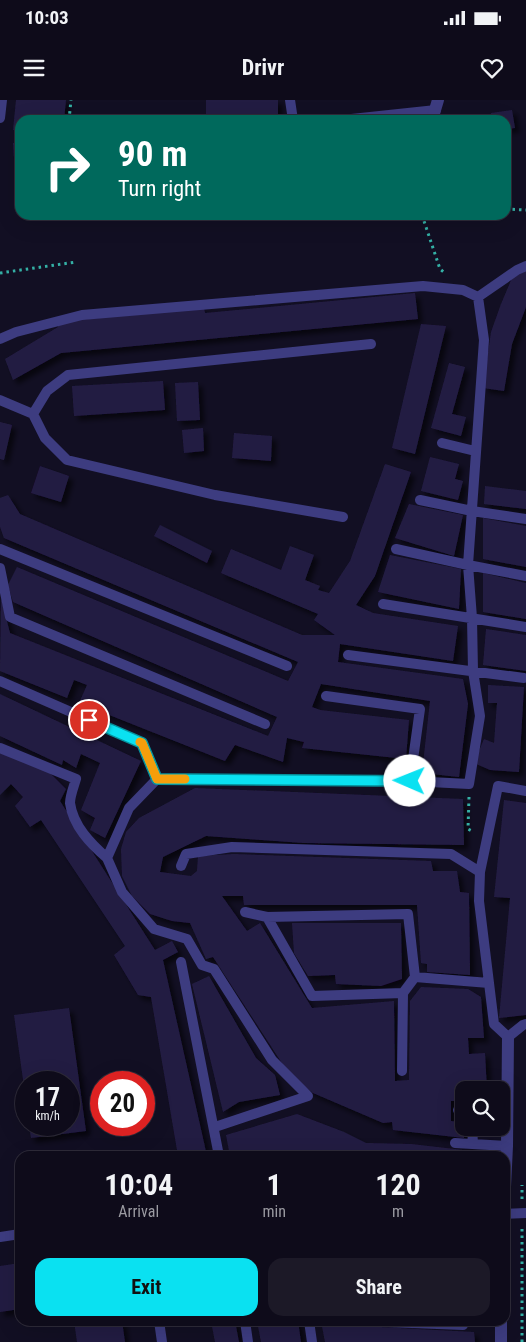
<!DOCTYPE html>
<style>
body{margin:0;font-family:"Roboto Condensed",sans-serif;background:#1c1927;color:#f1f3f6;height:100vh;display:flex;flex-direction:column;font-size:19px;white-space:nowrap}
*{box-sizing:border-box;margin:0}
p{font-size:16px;color:#9b9ba2}
.icon{flex:none;width:28px;height:28px;fill:none;stroke:currentColor;stroke-width:2;stroke-linecap:round;stroke-linejoin:round}
.map{position:relative;flex:1;overflow:hidden}
.panel{position:absolute;left:15px;top:1051px;width:495px;height:175px;display:flex;flex-direction:column;background:#0e0b1a;border-radius:15px;box-shadow:0 5px 20px #0002,0 0 0 1px #2e2b39}
.panel>*{flex:none}
.hud{position:absolute;left:15px;top:15px;width:496px;height:105px;border-radius:15px;box-shadow:0 5px 20px #0002,0 0 0 1px #2e2b39;background:#00695c;color:#fff;overflow:hidden}
.fabs{position:absolute;left:455px;top:981px;display:grid;gap:10px}
.fabs a{display:grid;place-items:center;width:55px;height:55px;border-radius:10px;background:#0e0b1a;box-shadow:0 5px 20px #0002,0 0 0 1px #2e2b39;font-size:25px}
.speed{position:absolute;left:15px;top:971px;display:flex;gap:10px;font-size:25px;font-weight:700;text-align:center}
.speed>*{display:grid;place-content:center;width:65px;height:65px;border-radius:50%;background:#0e0b1a;box-shadow:0 5px 20px #0002,0 0 0 1px #2e2b39;line-height:1}
.speed small{font-size:12px;font-weight:400}
.speed .limit{border:8px solid #d22;background:#fff;color:#111}
.pin{position:absolute;display:grid;place-items:center;width:42px;height:42px;color:#fff;margin:-21px;border:2px solid #fff;border-radius:50%;box-shadow:0 1px 5px #0007}
.me{position:absolute;width:55px;margin:-28px;rotate:271deg;stroke-linejoin:round;filter:drop-shadow(0 0 4px #0008)}
.turn{display:flex;align-items:center;gap:18px;height:105px;padding:0 20px;font-size:22px}
.turn .icon{width:65px;height:65px;stroke-width:2.5}
.turn b{display:block;font-size:35px;line-height:42px}
.eta{display:flex;justify-content:space-evenly;align-items:center;height:85px;text-align:center}
.eta b{font-size:30px;font-weight:700;line-height:35px}
.primary-button{display:flex;gap:10px;margin-top:auto;padding:10px 20px}
.primary-button a{flex:1;height:58px;border-radius:15px;background:#0ae1f1;color:#111;font-size:20px;font-weight:700;line-height:58px;text-align:center}
.primary-button a+a{background:#1c1927;color:#f1f3f6}
.status{display:flex;justify-content:space-between;align-items:center;height:35px;padding:0 25px;background:#0e0b1a;direction:ltr}
.status svg{height:14px;fill:currentColor}
header{display:flex;justify-content:space-between;align-items:center;height:65px;padding:0 20px;background:#0e0b1a;font-size:22px;font-weight:700}
.map>svg:first-child{display:block}
.building{fill:#231c43;filter:url(#shadow)}
.lines{fill:none;stroke-linecap:round;stroke-linejoin:round}
.path{stroke:#34b0a5;stroke-width:3;stroke-dasharray:2.5 4;stroke-linecap:butt}
.service{stroke:#3d3c80;stroke-width:10}
.minor{stroke:#3d3c80;stroke-width:12}
.route-casing{stroke:#06929d;stroke-width:12}
.route{stroke:#0ae1f1;stroke-width:9}
.slow{stroke:#f59e0b;stroke-width:9}
</style>
<div class="status"><b>10:03</b><svg viewBox="0 0 49 12"><path d="M0 12V9h3v3zM5 12V6h3v6zM10 12V3h3v9zM15 12V0h3v12zM26 1h20v11H26zM47 4h2v5h-2z"/></svg></div>
<header><svg class="icon" aria-label="menu" viewBox="0 0 24 24"><path d="M4 6h16M4 12h16M4 18h16"/></svg>Drivr<svg class="icon" aria-label="heart" viewBox="0 0 24 24"><path d="M12 20l-8-8c-3-5 5-10 8-4 3-6 11-1 8 4z"/></svg></header>
<div class="map">
<svg width="526" height="1242" viewBox="0 0 526 1242">
<defs>
<filter id="shadow"><feDropShadow dx="4.5" dy="4.5" stdDeviation="2.5" flood-color="#0009"/></filter>
</defs>
<rect width="100%" height="100%" fill="#120f23"/>
<!-- building -->
<path class="building" d="M16,0H66L64,20H20V31L13,30Z
M206,0H278V18L206,20Z
M512,10L515,28L506,29V20H492L491,13Z
M13,43H20V107H17Z
M526,171V207L512,244L504,291L483,288L491,232L501,204L512,178Z
M415,193L418,219L61,253L13,280L5,259L58,227V222L204,208L205,213Z
M421,224L446,226L415,354L392,348Z
M449,263L465,267L452,314L466,317L461,336L431,328Z
M163,281L165,310L74,316L72,286Z
M198,282L200,320L177,321L175,283Z
M0,322L12,325L4,360L0,359Z
M203,328L204,351L184,353L182,330Z
M234,333L272,336L271,361L232,358Z
M430,357L459,364L455,379L463,381L458,400L421,391Z
M385,364L411,372L375,476L356,505L373,513L458,526L453,561L340,544L338,562L463,579L468,604L459,677L422,673L430,601L321,584L312,607L320,610L409,620L406,659L302,648L304,642L287,638L283,662L235,645L225,661L79,603L87,585L74,580L67,598L0,571L1,498L10,533L268,636L277,617L13,502L8,485L17,467L288,581L298,562L4,438L0,427V398L8,395L20,414L302,535H335L314,520L318,514L221,473L231,449L281,470L290,446L314,455L305,480L320,486L318,490L329,493L350,461Z
M40,366L69,376L61,402L31,393Z
M485,386L526,391V409L484,404Z
M409,404L463,415L454,456L395,438Z
M483,418L526,426V467L483,459Z
M160,425L212,451L207,463L154,436Z
M390,455L461,469L459,509L378,492Z
M483,473L526,483V519L483,512Z
M486,529L526,535V571L483,565Z
M488,585L524,587L519,672L490,670L474,663L484,639L494,643L497,603H488Z
M0,594L141,661L105,738L90,730L95,718L81,710L100,663L81,654L76,668L63,660L62,665L0,636Z
M0,650L47,670L66,689L60,701L155,850L172,841L178,852L163,860L207,1056H178L151,897L138,895L114,855L125,846L41,720L30,727L15,706L23,697L11,684L0,695Z
M195,688L463,699L464,745L304,743L206,736L163,757L160,772L191,776L197,771L198,756L234,754L431,761L433,771H457L460,792L469,793L470,875L427,872V864L421,863L417,805H244L243,796H222L247,831L260,823L312,908L394,901L395,981L409,980L410,901L421,887L468,889L481,897L484,938H468L469,954L485,953L487,990H464V1001H451V1021L464,1023V1038L393,1030L392,1022L383,1023L313,993L289,974L213,857L206,859L190,823L172,821L150,814L132,796L122,776L121,749L126,732L139,718Z
M504,700L526,703V915L499,918L510,798L494,797Z
M292,823H401L402,879L381,886L336,884L335,875L308,876L294,853Z
M209,876L256,958L275,975L280,995L239,1002L223,1012L192,884Z
M69,908L86,1031L31,1038L29,1025H69V982H26L25,994L14,915Z
M297,1014L344,1032L366,1043L411,1044L481,1052V1056H324L319,1054L318,1056H230L226,1035Z
M20,1163V1209L0,1212V1166Z
M74,1221H122L125,1242H77Z
M211,1221H235L239,1242H215Z
M257,1221H298L301,1242H261Z
M321,1221H341L342,1225L474,1232L475,1242H325Z"/>
<g class="lines">
<!-- path -->
<path class="path" d="M69,20L71,0
M506,109L526,110
M422,115L440,169L446,174
M0,173L76,162
M469,697L468,729L474,732
M522,1099V1085
M522,1242V1125"/>
<!-- service -->
<path class="service" d="M290,0L293,20
M0,18L2,0
M342,20L436,10
M478,197L517,170L526,166
M0,239L16,232L82,215L423,186L463,190L478,197L484,240L468,465L472,518L473,571L480,616L469,684L410,681L157,679L129,708L107,758L122,792L154,829L187,839L202,865L214,869L272,960L308,996L215,1027
M0,300L33,314L45,338L67,360L215,395L343,417
M33,314L47,291L68,275L371,244
M442,343L475,351
M420,400L472,411L526,419
M0,449L287,566
M396,449L468,465L526,476
M0,468L10,517L265,624
M383,504L526,527
M348,555L524,578
M0,581L142,643L157,679
M326,596L420,609L410,681
M0,648L76,679C74,686 70,696 70,703C73,726 91,744 107,758
M181,766L186,754L232,747L451,754L480,772L498,686L526,691
M480,772L479,801L494,924L508,937L523,925L526,924
M245,812L267,817
M181,862L219,1056
M403,893L312,896L267,817L408,814L415,877L489,883
M402,971L403,893L415,877
M458,1010L464,1011
M472,1028L473,1043
M455,1043L507,1046
M505,1114L526,1113
M0,1137L20,1134
M159,1221L162,1242
M245,1221L248,1242
M309,1221L312,1242
M361,1221L463,1225V1221"/>
<!-- minor -->
<path class="minor" d="M432,20L438,0
M505,1087L507,1046L508,937
M501,1242V1221"/>
</g>
<g class="lines">
<!-- route casing -->
<g class="route-casing">
<path id="route" d="M89,620L142,643L157,679L410,681"/>
</g>
<!-- route -->
<use href="#route" class="route"/>
<!-- slow -->
<path class="slow" d="M140,642L142,643L157,679H185"/>
</g>
</svg>
<div class="fabs">
<a><svg class="icon" aria-label="search" viewBox="0 0 24 24"><circle cx="10" cy="10" r="6"/><path d="M15 15l6 6"/></svg></a>
</div>
<div class="speed"><div>17<small>km/h</small></div><div class="limit">20</div></div>
<div class="pin" style="left:89px;top:620px;background:#d93025"><svg class="icon" aria-label="arrive" viewBox="0 0 24 24"><path d="M6 21V4h12l-3 4 3 4H6"/></svg></div>
<svg class="me" style="left:410px;top:681px" viewBox="-20 -20 40 40"><circle r="19" fill="#fff"/><path d="M0-13L10 11 0 6-10 11z" fill="#0ae1f1"/></svg>
<div class="hud">
<div class="turn"><svg class="icon" aria-label="right" viewBox="0 0 24 24"><path d="M7 20v-9h11M14 6l5 5-5 5"/></svg><div><b>90 m</b>Turn right</div></div>
</div>
<section class="panel">
<div class="eta">
<div><b>10:04</b><p>Arrival</p></div>
<div><b>1</b><p>min</p></div>
<div><b>120</b><p>m</p></div>
</div>
<div class="primary-button"><a>Exit</a><a>Share</a></div>
</section>
</div>
